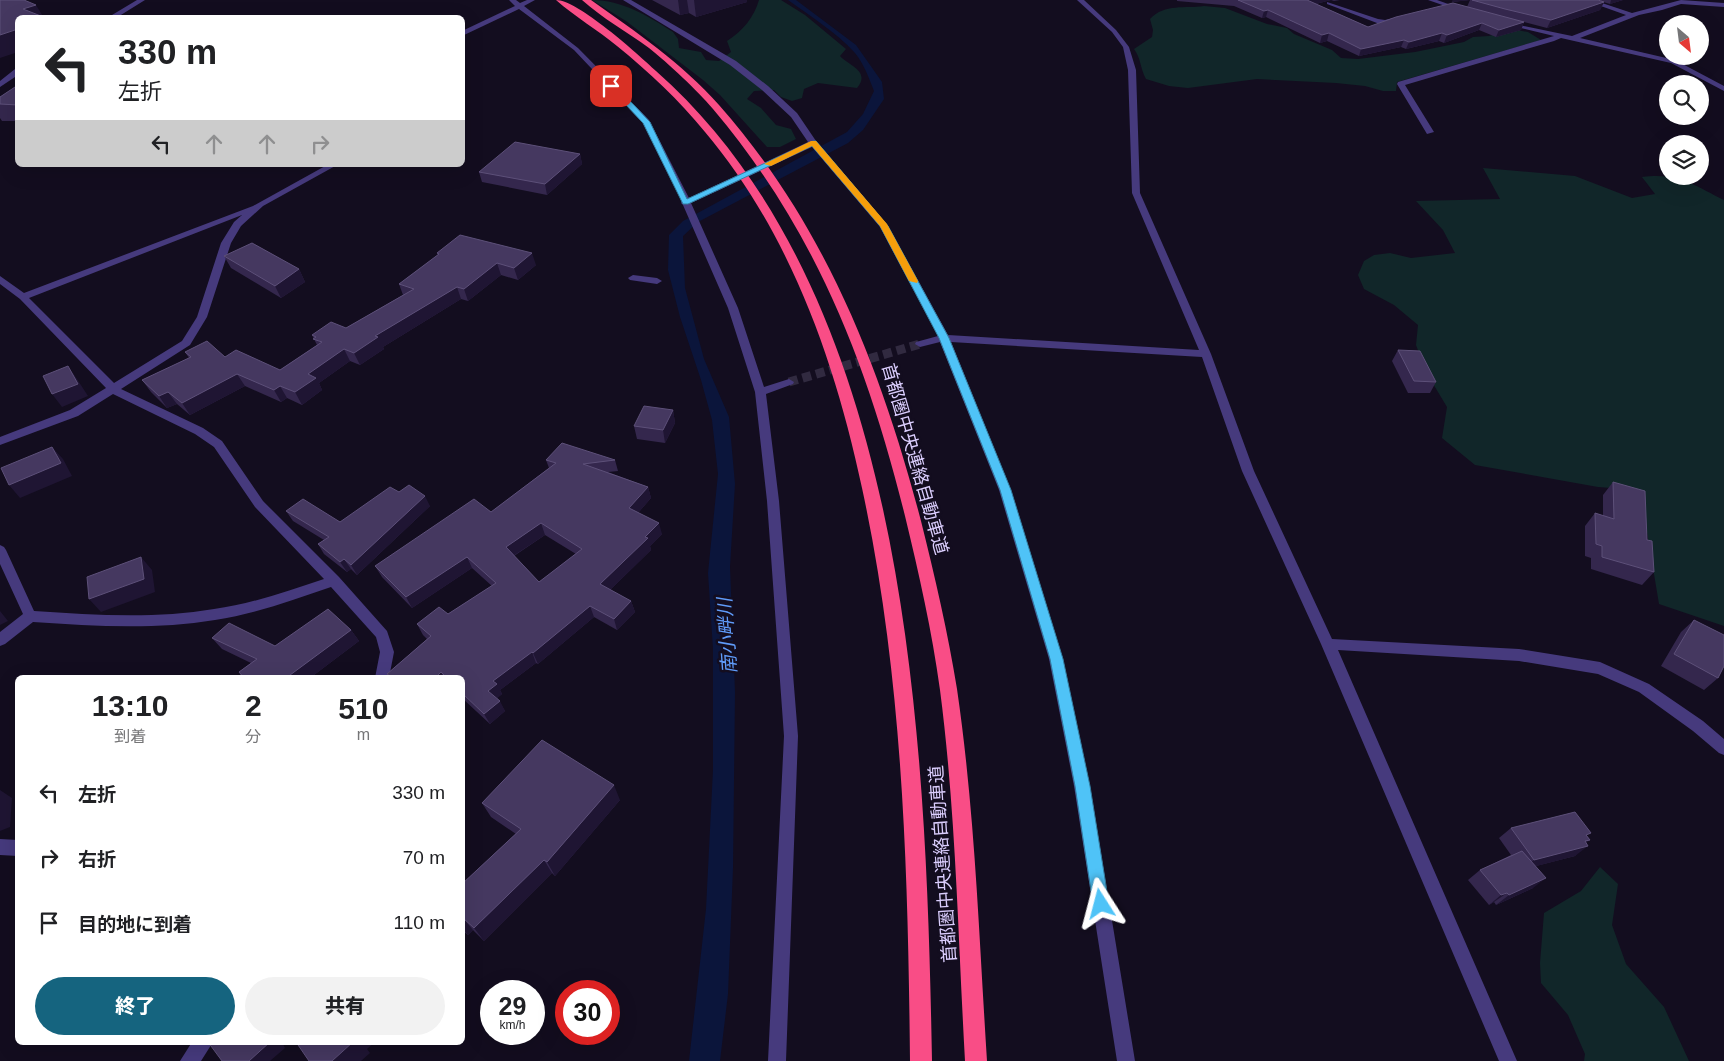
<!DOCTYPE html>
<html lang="ja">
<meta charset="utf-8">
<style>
body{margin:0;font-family:Arial,"Noto Sans JP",sans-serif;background:#f2f2f2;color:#202124;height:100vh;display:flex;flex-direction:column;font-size:19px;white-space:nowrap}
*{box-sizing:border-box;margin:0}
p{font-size:16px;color:#757577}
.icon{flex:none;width:28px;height:28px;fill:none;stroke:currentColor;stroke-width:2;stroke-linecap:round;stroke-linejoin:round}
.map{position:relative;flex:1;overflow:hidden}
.sheet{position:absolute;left:15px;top:675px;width:450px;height:370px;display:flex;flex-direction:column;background:#fff;border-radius:8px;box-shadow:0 5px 20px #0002}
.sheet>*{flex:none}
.hud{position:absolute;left:15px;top:15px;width:450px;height:152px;border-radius:8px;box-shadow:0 5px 20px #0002;background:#fff;color:#202124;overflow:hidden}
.needle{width:32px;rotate:152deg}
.buttons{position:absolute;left:1659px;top:15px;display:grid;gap:10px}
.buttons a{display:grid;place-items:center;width:50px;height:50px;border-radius:50%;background:#fff;box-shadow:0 5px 20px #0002;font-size:25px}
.speed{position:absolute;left:480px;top:980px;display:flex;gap:10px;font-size:25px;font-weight:700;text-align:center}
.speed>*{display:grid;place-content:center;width:65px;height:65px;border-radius:50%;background:#fff;box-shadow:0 5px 20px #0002;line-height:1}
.speed small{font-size:12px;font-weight:400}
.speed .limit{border:8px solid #d22;background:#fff;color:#111}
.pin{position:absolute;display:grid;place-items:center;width:42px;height:42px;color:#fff;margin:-21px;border-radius:10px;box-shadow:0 2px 8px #0006}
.me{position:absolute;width:55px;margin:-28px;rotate:351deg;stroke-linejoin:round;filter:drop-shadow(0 0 4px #0008)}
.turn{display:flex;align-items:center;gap:18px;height:105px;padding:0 20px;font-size:22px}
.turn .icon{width:65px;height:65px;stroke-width:2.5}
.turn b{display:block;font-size:35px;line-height:42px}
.lanes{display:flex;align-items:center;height:48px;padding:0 20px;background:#0003;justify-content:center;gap:25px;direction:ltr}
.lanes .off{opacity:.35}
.eta{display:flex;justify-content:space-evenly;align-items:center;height:85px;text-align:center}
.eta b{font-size:30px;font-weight:800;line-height:35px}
.button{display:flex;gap:10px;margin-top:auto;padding:10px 20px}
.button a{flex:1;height:58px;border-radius:30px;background:#15647f;color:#fff;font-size:20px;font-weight:800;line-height:58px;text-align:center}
.button a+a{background:#f2f2f2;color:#202124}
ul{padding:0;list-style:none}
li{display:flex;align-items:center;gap:15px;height:65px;padding:0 20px}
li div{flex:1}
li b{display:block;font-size:19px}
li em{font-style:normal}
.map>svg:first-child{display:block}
.green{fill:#112629}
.water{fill:#0b153b}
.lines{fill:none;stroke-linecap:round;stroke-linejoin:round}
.minor-tunnel{stroke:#312a40;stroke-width:9;stroke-dasharray:9 5;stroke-linecap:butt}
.minor{fill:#463a7d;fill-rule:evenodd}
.tertiary{fill:#463a7d;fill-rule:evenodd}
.motorway{fill:#f94d86;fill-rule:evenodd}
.wall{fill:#34274d;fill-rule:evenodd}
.shaded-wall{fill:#1f1533}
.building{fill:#453860;stroke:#5d5079;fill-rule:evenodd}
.route{fill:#4fc3f7;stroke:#337fa1}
.slow{fill:#f59e0b}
.labels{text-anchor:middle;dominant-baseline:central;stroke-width:5;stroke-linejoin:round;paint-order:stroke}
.street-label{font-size:18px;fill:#dacdfd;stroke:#130d1f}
.water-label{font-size:19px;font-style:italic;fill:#5f9bf9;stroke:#130d1f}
</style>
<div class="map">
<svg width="1724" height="1061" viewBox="0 0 1724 1061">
<rect width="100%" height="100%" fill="#130d1f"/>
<!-- green -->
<path class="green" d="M592,0C622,0 648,16 673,32L678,39L679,48L701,52L706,60L719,61L731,52L727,41C743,31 754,17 759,0H781L805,15L846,49L840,56C849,66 871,71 857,88L818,83L804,89L802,98L792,101L781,97L774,90L754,91L747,99L761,108L776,125L791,129L796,139L780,147H767L720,95L703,80L626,21Z
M1204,6L1225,8L1267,24L1287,28L1294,34L1332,50L1341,58L1358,59L1415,52L1464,42L1473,37L1489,36L1512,29L1528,32L1541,40L1397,82L1396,91H1383L1365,86L1336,83L1257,79L1188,88L1169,86L1146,79C1140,68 1141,58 1134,49L1152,37L1153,30L1150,19C1165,3 1185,9 1204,6Z
M1483,168L1575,176L1632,198L1655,194L1642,177C1677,172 1694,185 1724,200V626L1659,604L1640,490L1598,487L1475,465L1442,438L1447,407L1426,372L1416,345L1418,325L1394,305L1364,289L1358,275L1364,261L1374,255L1390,253L1411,258L1455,253L1443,230L1416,201L1500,199Z
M1600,867L1618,884L1612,925L1626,964L1664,1007L1689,1061H1584L1585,1054L1568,1015L1541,983L1540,963L1544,913L1581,891Z"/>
<!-- water -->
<path class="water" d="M788,0H796L856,45L882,82L884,99L863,130L848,143L698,222L683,236L685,288L704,359L729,417L735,484L730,567L735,692L733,868L728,994L720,1061H689L706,909L713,770V649L708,573L718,474L712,420L701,380L680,317L668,270L669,235L683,221L847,132L863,114L874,91C869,78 864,64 855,53C836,32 810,16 788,0Z"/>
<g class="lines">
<!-- minor-tunnel -->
<path class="minor-tunnel" d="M789,382L920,344"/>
<!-- minor -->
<path class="minor" d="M509,0H516L520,3L527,0H535L524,6L578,48L649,120L689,198L808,142L791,117L762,90L730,65L623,0H631L736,61L768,86L797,113L816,141L888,226L948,335L1199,350L1132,193L1128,70L1123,47L1112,32L1077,0H1084L1116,30L1129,47L1136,70L1140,193L1211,354L1254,471L1332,639L1519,649L1600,662L1649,684L1703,721L1724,739V755L1719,753L1693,731L1639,692L1598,674L1519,661L1338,650L1517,1061H1499L1321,644L1242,471L1202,357L951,342L1011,490L1063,659L1090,786L1135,1061H1117L1074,786L1049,659L999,490L940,342L920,347L915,344L916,342L938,336L880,227L812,147L691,203L738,308L764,387L789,379L794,382L793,384L766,394L779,501L798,736L786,1061H768L784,736L767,501L755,392L728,308L683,205L681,203L682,201L678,192L643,123L574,50L519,9L462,36V31L515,6Z
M1428,0H1437L1465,10L1460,11Z
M1584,0H1593L1632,13L1681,0L1724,3V7L1681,4L1662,10L1639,15L1580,38L1675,60L1724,86V91L1671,63L1561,38L1554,41L1405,85L1434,132L1427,134L1397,84L1398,82L1554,36L1505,24V22L1572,36L1626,15Z
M1327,2L1378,19L1385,20L1398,17L1401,19L1385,24L1377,23L1327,4Z
M327,165H337L263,206L241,226L231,243L207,317L190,345L121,389L203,428L222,441L263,501L339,577L387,631L394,652L389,678H375L380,652L376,637L331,587C293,600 255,614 215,620C155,630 93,626 33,622L5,644L0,646V632L23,614L0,564V545L4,547L6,550L34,611C94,615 155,619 214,609C251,604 288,591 324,579L255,507L214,447L195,434L113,394L78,416L0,445V437L70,410L106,388L20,299L0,284V276L24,293L253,206ZM242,215L234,222L221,243L197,317L182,341L114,383L29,298Z
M633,275L657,278L662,281L657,284L630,280L628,278Z
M0,839L18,840V856L0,855Z
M192,1042H213L201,1061H180Z"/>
<!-- tertiary -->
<path class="tertiary" d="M137,0H145L116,18H107Z
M15,69H18V75L0,87V81Z"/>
<!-- motorway -->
<path class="motorway" d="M556,0C578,0 638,54 656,71C912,297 926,744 932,1061H910C908,869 903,677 862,488C835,361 790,233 705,132C679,100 649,72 617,46C598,30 575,17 556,0Z
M582,0H591C636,32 682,63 719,105C825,225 881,368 921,521C935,577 948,633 957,689C975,812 979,937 987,1061H965C958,937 956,813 940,690C932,631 919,574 905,516C867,363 816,231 713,109C698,91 668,63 649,48C627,32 602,18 582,0Z"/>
</g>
<!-- wall -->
<path class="wall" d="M652,0H747V2L696,17L689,13L680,15Z
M1177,0H1340L1334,1L1331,0L1316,4L1368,27L1467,7L1470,0L1452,2L1453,0H1623L1610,4L1600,1L1604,2L1600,10L1547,28L1524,22L1521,30L1496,37L1479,30L1444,43L1439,41L1406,49L1401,47L1359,56L1327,41L1320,43L1266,17L1262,18L1234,6L1177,1Z
M18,85V121H2L0,118V97Z
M580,154L582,164L547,195L482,182L479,172Z
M437,253L536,265L518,280L501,275L468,301L461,299L383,347L384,349L360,365L350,361L319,383L322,390L302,405L287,398L281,402L245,386L190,415L177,404L167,408L151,392L142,380L189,358L185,352L225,357L280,370L317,345L312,335L346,328L403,295L399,284L438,255Z
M224,256L299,269L305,282L281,298L231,268Z
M1398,350L1436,382L1430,393H1408L1392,361Z
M673,410L675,423L665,443L637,439L634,426Z
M546,460H615L618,471L608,472L648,487L651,498L638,513L662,534L650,546L651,550L610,590L631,601L635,612L617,630L594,617L538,664L536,663L500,690L502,694L497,698L505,711L490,724L462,698V678H388L389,677L387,674L427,639L423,635L417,624L448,614L492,586L472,568L412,608L382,577L375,566L491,512L549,468ZM545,535L576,554L539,582L514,556Z
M1613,482L1647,540L1654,572L1642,585L1591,569V558L1585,556V526L1595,513L1603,516V495Z
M399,492L430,506L357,575L351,569L347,572L324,554L318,544L324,540L293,521L286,511L340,522Z
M1694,620L1718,678L1704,690L1661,666L1681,632Z
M351,630L359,641L310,678H243L239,672L251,663L222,649L212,638L275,646Z
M620,800L555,876L552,873L484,941L473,930L468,935L462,930V884L516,834L491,817L482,803Z
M1511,828L1587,836L1590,840L1586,842L1575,856L1536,866L1533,888L1496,905L1494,902L1489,905L1468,880L1480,870L1511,855L1499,838Z"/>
<!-- shaded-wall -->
<path class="shaded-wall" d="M678,0H687L689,13L680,15Z
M694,0H747V2L696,17Z
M1306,0H1331L1304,7Z
M1453,0H1470L1452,2Z
M1598,0H1601L1599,4L1604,2L1600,10L1547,28L1551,20Z
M1611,0H1623L1610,4Z
M36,5L44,18L23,9Z
M1268,10L1266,17L1262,18L1264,11Z
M1524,22L1521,30L1496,37L1499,30Z
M1482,23L1479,30L1444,43L1447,35Z
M18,29V52L0,58V35Z
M1329,33L1327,41L1320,43L1322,35Z
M1442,33L1439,41L1406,49L1409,42Z
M1404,40L1401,47L1359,56L1361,49Z
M580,154L582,164L547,195L545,184Z
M532,253L536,265L518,280L514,268Z
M497,263L501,275L468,301L464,289Z
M299,269L305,282L281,298L275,286Z
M457,287L461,299L383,347L384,349L360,365L354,353L375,336Z
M344,349L350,361L319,383L322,390L302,405L295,392L308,374Z
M68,366L77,379L88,396L62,407L52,394Z
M237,374L245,386L190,415L182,403Z
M280,386L287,398L281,402L274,390Z
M168,392L177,404L167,408L159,396Z
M673,410L675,423L665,443L663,430Z
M52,447L63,459L72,476L20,498L9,485Z
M648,487L651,498L632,520L629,508Z
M425,496L430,506L357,575L351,565Z
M541,523L545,535L510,558L506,547Z
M659,523L662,534L650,546L651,550L604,596L600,584Z
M141,557L152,570L155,592L101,612L89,599Z
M467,557L472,568L412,608L406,597Z
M344,559L351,569L347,572L340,562Z
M631,601L635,612L617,630L614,619Z
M590,606L594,617L538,664L533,653Z
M0,611L8,621L0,625Z
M351,630L359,641L310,678H286Z
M532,652L536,663L500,690L502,694L494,701L488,691L493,681Z
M441,672L444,678H435Z
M500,701L505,711L490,724L484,714Z
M614,785L620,800L555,876L547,862Z
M0,790L12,798L10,827L0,831Z
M1590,840L1579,848L1588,846L1575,856L1521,870L1534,860Z
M544,860L552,873L484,941L474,928Z
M1546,878L1533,888L1496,905L1509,895Z
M1507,893L1494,902L1489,905L1501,895Z
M462,918H463L473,930L468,935L462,928Z
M270,1042H282L285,1048L270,1061H249Z
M353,1042H375L367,1049L370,1053L361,1061H332Z"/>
<!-- building -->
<path class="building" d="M0,0H24L36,5L23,9L46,18H18V29L0,35Z
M1238,0H1307L1368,27L1396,17L1453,3L1524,22L1499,30L1482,23L1447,35L1442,33L1409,42L1404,40L1361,49L1329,33L1322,35L1268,10L1264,11Z
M1472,0H1598L1604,2L1551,20L1505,9Z
M18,85V105L0,104V97Z
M515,142L580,154L545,184L479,172Z
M460,235L532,253L514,268L497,263L464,289L457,287L375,336L378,337L354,353L344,349L308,374L316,378L295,392L280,386L274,390L237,374L182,403L168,392L159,396L142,380L191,357L185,352L207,341L225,357L236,350L280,370L322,342L313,339L316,337L312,335L331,322L346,328L414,289L399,284L439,254L437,253Z
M252,243L299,269L275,286L224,256Z
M1398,350L1420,351L1436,382L1414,381Z
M68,366L78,384L52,394L43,376Z
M644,406L673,410L663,430L634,426Z
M562,443L615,460L583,464L648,487L629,508L659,523L645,537L648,538L600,584L631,601L614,619L590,606L533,653L532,652L493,681L497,684L488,691L500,701L484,714L462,693V678H447L441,672L435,678H388L390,676L387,674L431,636L417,624L439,607L448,614L496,583L467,557L406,597L375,566L474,499L491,512L556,463L546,460ZM541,523L582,549L539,582L506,547Z
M52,447L61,463L9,485L1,468Z
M1613,482L1645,491L1647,540L1652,541L1654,572L1602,557V546L1596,544L1595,513L1614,519Z
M409,485L425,496L351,565L344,559L340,562L318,544L329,537L286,511L303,499L340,522L390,487L399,492Z
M141,557L144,579L89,599L87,577Z
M328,609L351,630L286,678H244L239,672L257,659L212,638L229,623L275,646Z
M1694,620L1724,635V666L1718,678L1674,654Z
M542,740L614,785L547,862L544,860L474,928L463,918H462V884L521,829L482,803Z
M1575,812L1591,833L1586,835L1590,840L1585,841L1588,846L1534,860L1511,828Z
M1522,851L1546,878L1509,895L1507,893L1501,895L1480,870Z
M208,1042H270L249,1061H222Z
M296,1042H353L332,1061H309Z"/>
<!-- route -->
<path class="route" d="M609,84H614L650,122L687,199L813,141H816L888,226L949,338L1011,490L1063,659L1090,786L1109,904L1107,909L1101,911L1096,909L1093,904L1075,786L1050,659L1000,490L939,338L880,226L812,146L688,204H683L643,123L609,87Z"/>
<!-- slow -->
<path class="slow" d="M811,141H816L887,224L918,281L917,283L909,281L880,226L812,146L771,166L764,164Z"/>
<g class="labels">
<!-- street labels -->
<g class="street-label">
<text transform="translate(915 459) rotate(74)">首都圏中央連絡自動車道</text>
<text transform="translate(943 864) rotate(-94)">首都圏中央連絡自動車道</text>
</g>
<!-- water labels -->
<g class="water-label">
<text transform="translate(727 636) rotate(-94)">南小畔川</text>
</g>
</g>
</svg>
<div class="buttons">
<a><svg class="needle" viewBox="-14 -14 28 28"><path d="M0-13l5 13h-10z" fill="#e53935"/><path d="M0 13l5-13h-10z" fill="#757577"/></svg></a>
<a><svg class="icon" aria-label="search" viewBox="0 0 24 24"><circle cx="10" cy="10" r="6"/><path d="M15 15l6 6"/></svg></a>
<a><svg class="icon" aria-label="layers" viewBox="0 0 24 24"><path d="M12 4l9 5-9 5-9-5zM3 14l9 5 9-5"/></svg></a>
</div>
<div class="speed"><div>29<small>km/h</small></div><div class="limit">30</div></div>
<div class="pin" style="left:611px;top:86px;background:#d93025"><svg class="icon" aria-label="arrive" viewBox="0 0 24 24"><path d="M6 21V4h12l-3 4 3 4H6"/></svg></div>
<svg class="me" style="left:1101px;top:904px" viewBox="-20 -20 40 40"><path d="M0-17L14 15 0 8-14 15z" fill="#4fc3f7" stroke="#fff" stroke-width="4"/></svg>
<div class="hud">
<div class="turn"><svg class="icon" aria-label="left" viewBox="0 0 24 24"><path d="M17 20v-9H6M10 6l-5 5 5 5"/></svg><div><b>330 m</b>左折</div></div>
<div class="lanes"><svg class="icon" aria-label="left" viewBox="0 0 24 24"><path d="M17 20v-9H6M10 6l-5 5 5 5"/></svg><svg class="icon off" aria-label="ahead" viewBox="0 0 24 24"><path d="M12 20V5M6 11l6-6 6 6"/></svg><svg class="icon off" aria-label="ahead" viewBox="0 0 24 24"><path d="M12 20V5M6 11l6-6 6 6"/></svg><svg class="icon off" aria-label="right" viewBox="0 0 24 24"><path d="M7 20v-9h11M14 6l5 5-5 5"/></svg></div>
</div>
<section class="sheet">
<div class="eta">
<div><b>13:10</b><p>到着</p></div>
<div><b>2</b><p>分</p></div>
<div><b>510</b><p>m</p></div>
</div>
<ul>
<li><svg class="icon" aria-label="left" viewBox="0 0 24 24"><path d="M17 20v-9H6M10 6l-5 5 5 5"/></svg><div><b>左折</b></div><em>330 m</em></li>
<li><svg class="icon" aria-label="right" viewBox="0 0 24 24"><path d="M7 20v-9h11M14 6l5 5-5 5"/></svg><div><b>右折</b></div><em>70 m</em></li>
<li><svg class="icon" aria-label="arrive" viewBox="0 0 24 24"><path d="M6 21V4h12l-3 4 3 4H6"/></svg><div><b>目的地に到着</b></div><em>110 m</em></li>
</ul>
<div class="button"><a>終了</a><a>共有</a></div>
</section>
</div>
